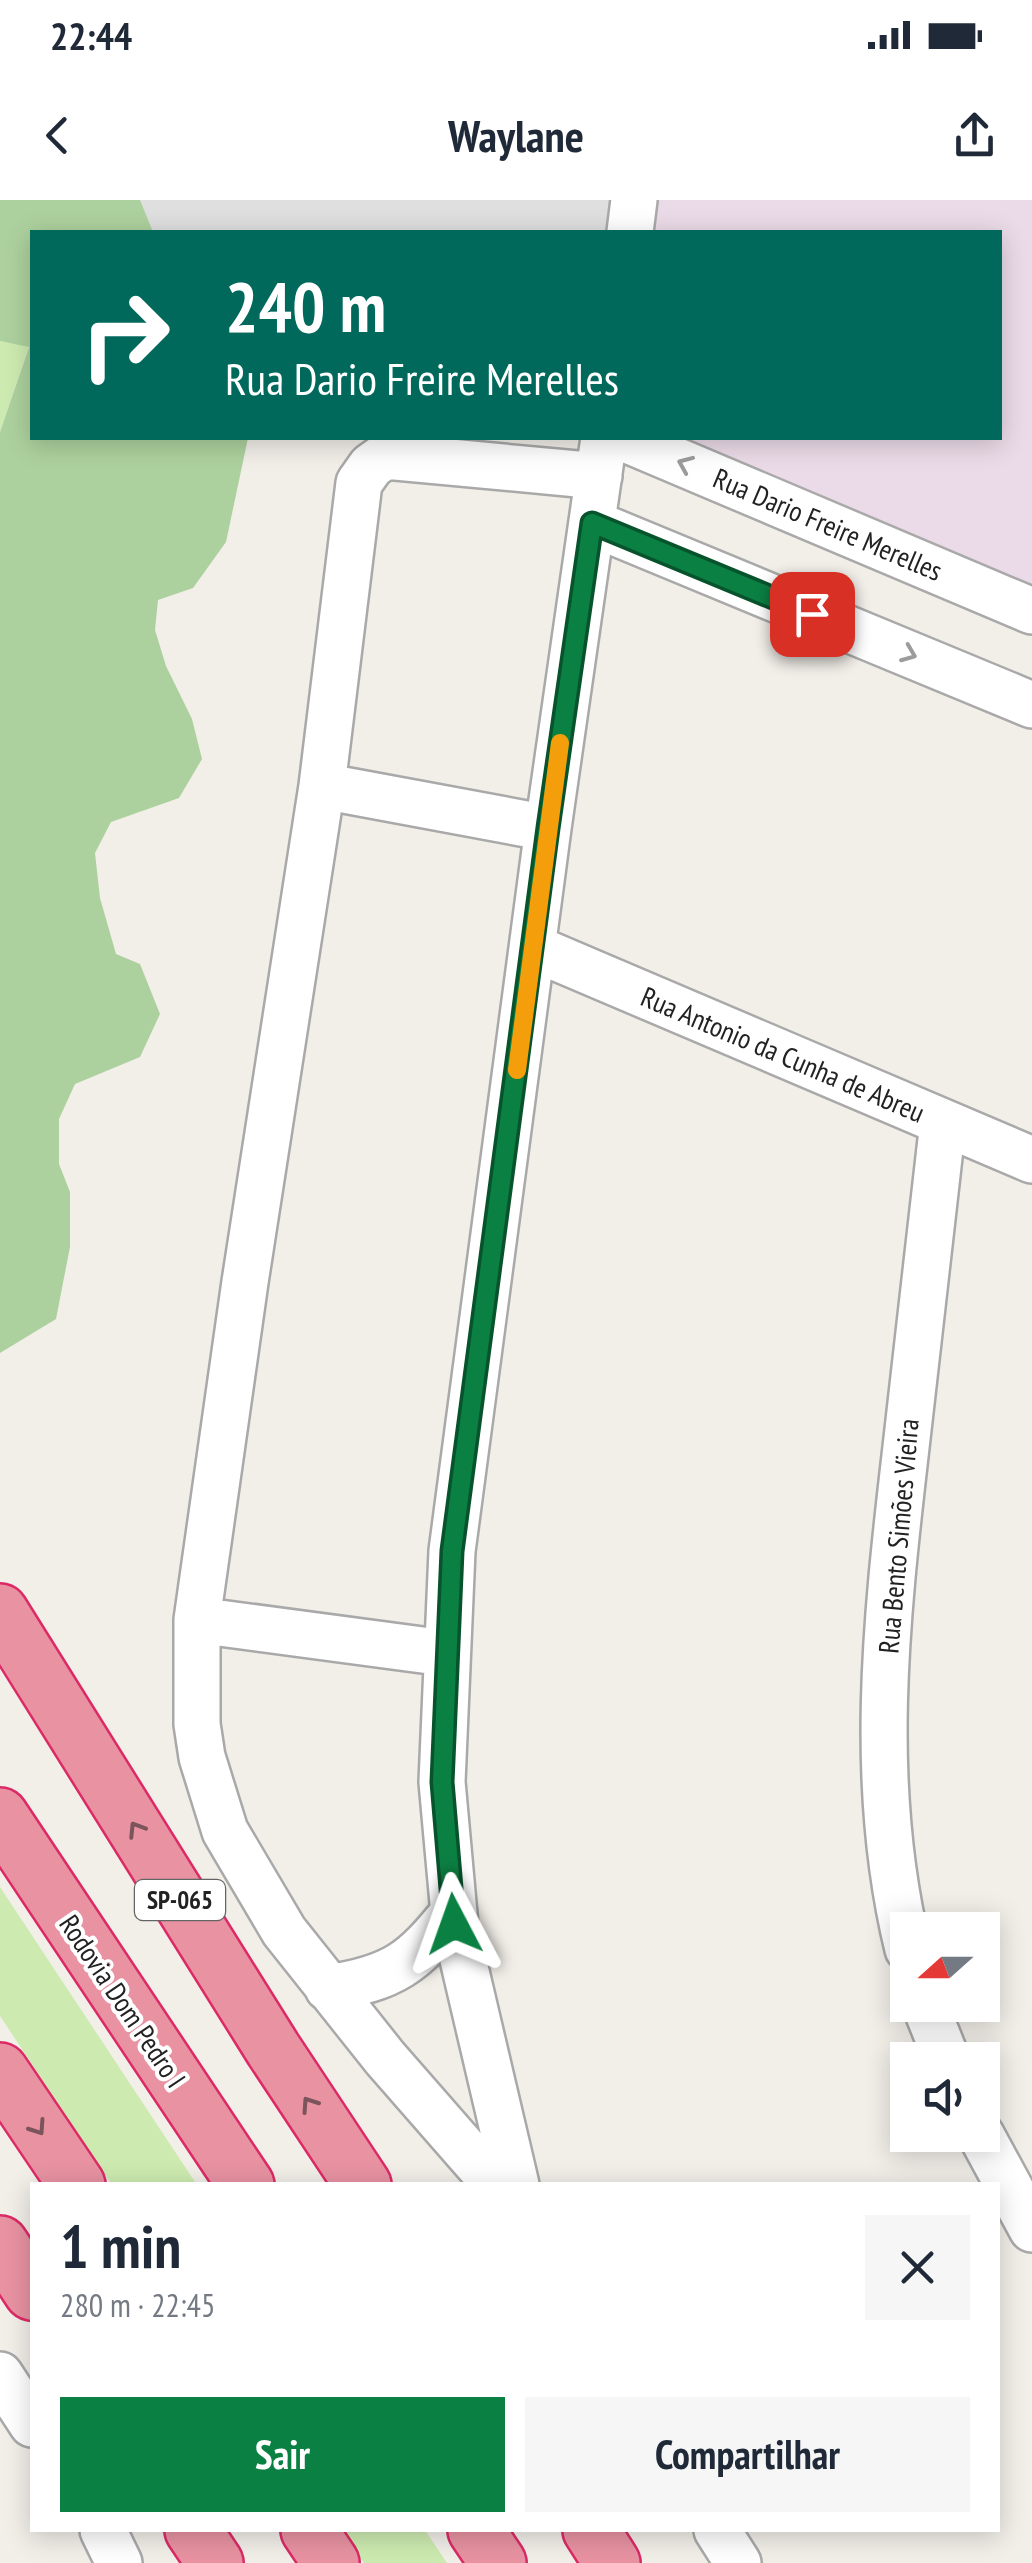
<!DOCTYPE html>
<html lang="pt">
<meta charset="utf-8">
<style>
body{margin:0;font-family:"PT Sans Narrow",sans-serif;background:#f6f6f7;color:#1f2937;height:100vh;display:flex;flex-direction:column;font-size:38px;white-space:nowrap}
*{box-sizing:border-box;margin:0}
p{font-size:32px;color:#747a83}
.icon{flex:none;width:55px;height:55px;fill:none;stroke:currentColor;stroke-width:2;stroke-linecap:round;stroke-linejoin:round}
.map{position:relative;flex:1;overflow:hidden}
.sheet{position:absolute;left:30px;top:1982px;width:970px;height:350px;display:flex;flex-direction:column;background:#fff;border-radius:0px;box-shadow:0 5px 25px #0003}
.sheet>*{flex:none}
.banner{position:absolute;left:30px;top:30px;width:972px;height:210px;border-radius:0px;box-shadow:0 5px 25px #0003;background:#00695c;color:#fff;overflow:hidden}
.needle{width:65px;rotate:249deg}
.tools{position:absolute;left:890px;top:1712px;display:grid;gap:20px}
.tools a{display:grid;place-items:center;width:110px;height:110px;border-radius:0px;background:#fff;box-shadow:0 5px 25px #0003;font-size:50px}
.pin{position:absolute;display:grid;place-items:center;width:85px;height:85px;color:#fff;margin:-42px;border-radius:20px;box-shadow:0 5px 15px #0006}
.me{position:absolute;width:110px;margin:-55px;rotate:356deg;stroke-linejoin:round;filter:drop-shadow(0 0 8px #0008)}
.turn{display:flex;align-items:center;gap:35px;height:210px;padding:0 30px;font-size:45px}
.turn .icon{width:130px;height:130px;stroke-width:2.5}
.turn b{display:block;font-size:70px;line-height:85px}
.round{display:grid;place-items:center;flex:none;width:105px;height:105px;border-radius:0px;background:#f6f6f7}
.summary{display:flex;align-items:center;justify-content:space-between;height:170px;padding:0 30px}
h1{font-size:60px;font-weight:700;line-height:75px}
.cta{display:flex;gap:20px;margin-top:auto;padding:20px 30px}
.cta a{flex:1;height:115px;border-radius:0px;background:#0b8043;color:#fff;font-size:40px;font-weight:700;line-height:115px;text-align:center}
.cta a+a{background:#f6f6f7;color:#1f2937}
.status{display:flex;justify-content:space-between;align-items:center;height:70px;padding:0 50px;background:#fff;direction:ltr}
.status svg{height:28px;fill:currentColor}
header{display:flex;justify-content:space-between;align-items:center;height:130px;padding:0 30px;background:#fff;font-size:45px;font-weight:700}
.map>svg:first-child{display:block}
.residential{fill:#e0dfdf}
.industrial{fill:#ebdbe8}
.grass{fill:#cdebb0}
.forest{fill:#add19e}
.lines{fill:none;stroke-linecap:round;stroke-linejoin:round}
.minor-casing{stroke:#a9a9a9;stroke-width:50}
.highway-casing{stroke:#dc2a67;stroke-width:60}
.minor{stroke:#fff;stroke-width:45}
.highway{stroke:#e892a2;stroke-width:55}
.oneway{stroke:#9c9c9c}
.oneway2{stroke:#7b545c}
.route-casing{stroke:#07532c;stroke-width:25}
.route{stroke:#0b8043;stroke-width:18}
.slow{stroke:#f59e0b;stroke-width:18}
.labels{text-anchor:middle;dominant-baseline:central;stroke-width:8;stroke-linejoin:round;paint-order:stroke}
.shield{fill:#fff;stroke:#646464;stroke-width:2.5}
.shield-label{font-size:25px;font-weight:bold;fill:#222}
.street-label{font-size:28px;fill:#222;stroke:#fff}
</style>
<div class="status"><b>22:44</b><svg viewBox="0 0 49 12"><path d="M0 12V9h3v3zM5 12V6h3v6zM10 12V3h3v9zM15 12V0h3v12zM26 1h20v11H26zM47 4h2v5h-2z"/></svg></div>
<header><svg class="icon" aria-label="back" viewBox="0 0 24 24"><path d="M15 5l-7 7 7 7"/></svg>Waylane<svg class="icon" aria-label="share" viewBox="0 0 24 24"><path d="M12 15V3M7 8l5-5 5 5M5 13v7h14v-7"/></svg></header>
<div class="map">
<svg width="1032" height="2363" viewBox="0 0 1032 2363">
<rect width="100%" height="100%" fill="#f2efe9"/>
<!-- residential -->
<path class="residential" d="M87,0H628L625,32H85Z"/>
<!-- industrial -->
<path class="industrial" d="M634,0H1032V408L628,238H1000V32H630Z"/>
<!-- grass -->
<path class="grass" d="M0,141L29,146L0,232Z
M0,1687L197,1985H112L0,1816Z
M342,2330H425L447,2363H364Z"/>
<!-- forest -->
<path class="forest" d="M0,0H140L153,32H32V238H248L226,342L193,388L158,400L155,430L166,466L192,519L202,559L179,598L111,622L95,653L100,698L116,754L140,764L160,814L140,857L75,884L59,919V964L70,992V1047L56,1119L0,1153V232L29,147L0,141Z"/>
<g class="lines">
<!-- minor casing -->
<g class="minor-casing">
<path id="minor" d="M630,32L634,0
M623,238L1032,411
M592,323L1032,505
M322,586L548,628
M534,748L1032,960
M197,1420L445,1453
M908,1749C868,1586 886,1420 905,1256C918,1145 930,1033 943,922
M328,1788C394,1778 413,1763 454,1712
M925,1805L947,1860
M981,1935L1032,2029
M496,1985L385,1858L284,1731L225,1631L202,1557L197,1524V1420L245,1082L322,586L359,283L371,266L385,256L599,276
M516,1985L455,1725L442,1582L452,1351L548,628L604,238
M0,2175L32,2224
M103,2330L119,2363
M717,2330L738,2363"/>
</g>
<!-- highway casing -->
<g class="highway-casing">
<path id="highway" d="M0,1412L273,1849L363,1985
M0,1616L246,1985
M0,1871L77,1985
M0,2044L32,2092
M193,2330L215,2363
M309,2330L331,2363
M476,2330L498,2363
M591,2330L612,2363"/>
</g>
<!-- minor -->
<use href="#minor" class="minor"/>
<!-- highway -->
<use href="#highway" class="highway"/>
</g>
<!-- one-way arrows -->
<defs><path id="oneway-chevron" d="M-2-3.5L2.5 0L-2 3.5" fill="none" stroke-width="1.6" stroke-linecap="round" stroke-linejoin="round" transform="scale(2.5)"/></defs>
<g class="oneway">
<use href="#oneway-chevron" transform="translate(685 264) rotate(-157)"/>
<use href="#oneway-chevron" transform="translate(909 454) rotate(22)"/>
</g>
<g class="oneway2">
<use href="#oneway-chevron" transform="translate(136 1629) rotate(-122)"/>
<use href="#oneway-chevron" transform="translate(309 1904) rotate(-124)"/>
<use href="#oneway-chevron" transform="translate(38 1928) rotate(56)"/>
</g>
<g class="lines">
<!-- route casing -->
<g class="route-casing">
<path id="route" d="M454,1724L442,1582L452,1351L548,628L592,323L812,414"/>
</g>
<!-- route -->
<use href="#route" class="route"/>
<!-- slow -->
<path class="slow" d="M517,870L560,543"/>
</g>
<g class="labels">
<!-- shield labels -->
<rect class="shield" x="135" y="1680" width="90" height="40" rx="8"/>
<g class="shield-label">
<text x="180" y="1700">SP-065</text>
</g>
<!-- street labels -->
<g class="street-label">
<text transform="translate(828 324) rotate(23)">Rua Dario Freire Merelles</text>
<text transform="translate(783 854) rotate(23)">Rua Antonio da Cunha de Abreu</text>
<text transform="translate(898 1336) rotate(-85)">Rua Bento Simões Vieira</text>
<text transform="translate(123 1801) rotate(56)">Rodovia Dom Pedro I</text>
</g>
</g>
</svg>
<div class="tools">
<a><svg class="needle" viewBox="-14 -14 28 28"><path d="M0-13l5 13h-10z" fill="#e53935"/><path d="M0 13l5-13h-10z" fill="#747a83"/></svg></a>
<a><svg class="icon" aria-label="sound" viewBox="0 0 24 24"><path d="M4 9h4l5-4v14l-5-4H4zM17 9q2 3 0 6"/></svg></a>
</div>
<div class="pin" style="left:812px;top:414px;background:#d93025"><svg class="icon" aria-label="arrive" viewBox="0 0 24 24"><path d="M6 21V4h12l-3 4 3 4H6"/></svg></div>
<svg class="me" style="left:454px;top:1724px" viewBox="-20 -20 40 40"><path d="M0-17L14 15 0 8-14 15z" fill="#0b8043" stroke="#fff" stroke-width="4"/></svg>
<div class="banner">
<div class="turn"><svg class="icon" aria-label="right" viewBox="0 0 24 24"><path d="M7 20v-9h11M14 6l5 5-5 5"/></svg><div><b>240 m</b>Rua Dario Freire Merelles</div></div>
</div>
<section class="sheet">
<div class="summary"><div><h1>1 min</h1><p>280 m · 22:45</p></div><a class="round"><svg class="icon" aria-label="close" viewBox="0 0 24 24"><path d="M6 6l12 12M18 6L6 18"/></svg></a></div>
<div class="cta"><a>Sair</a><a>Compartilhar</a></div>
</section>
</div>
